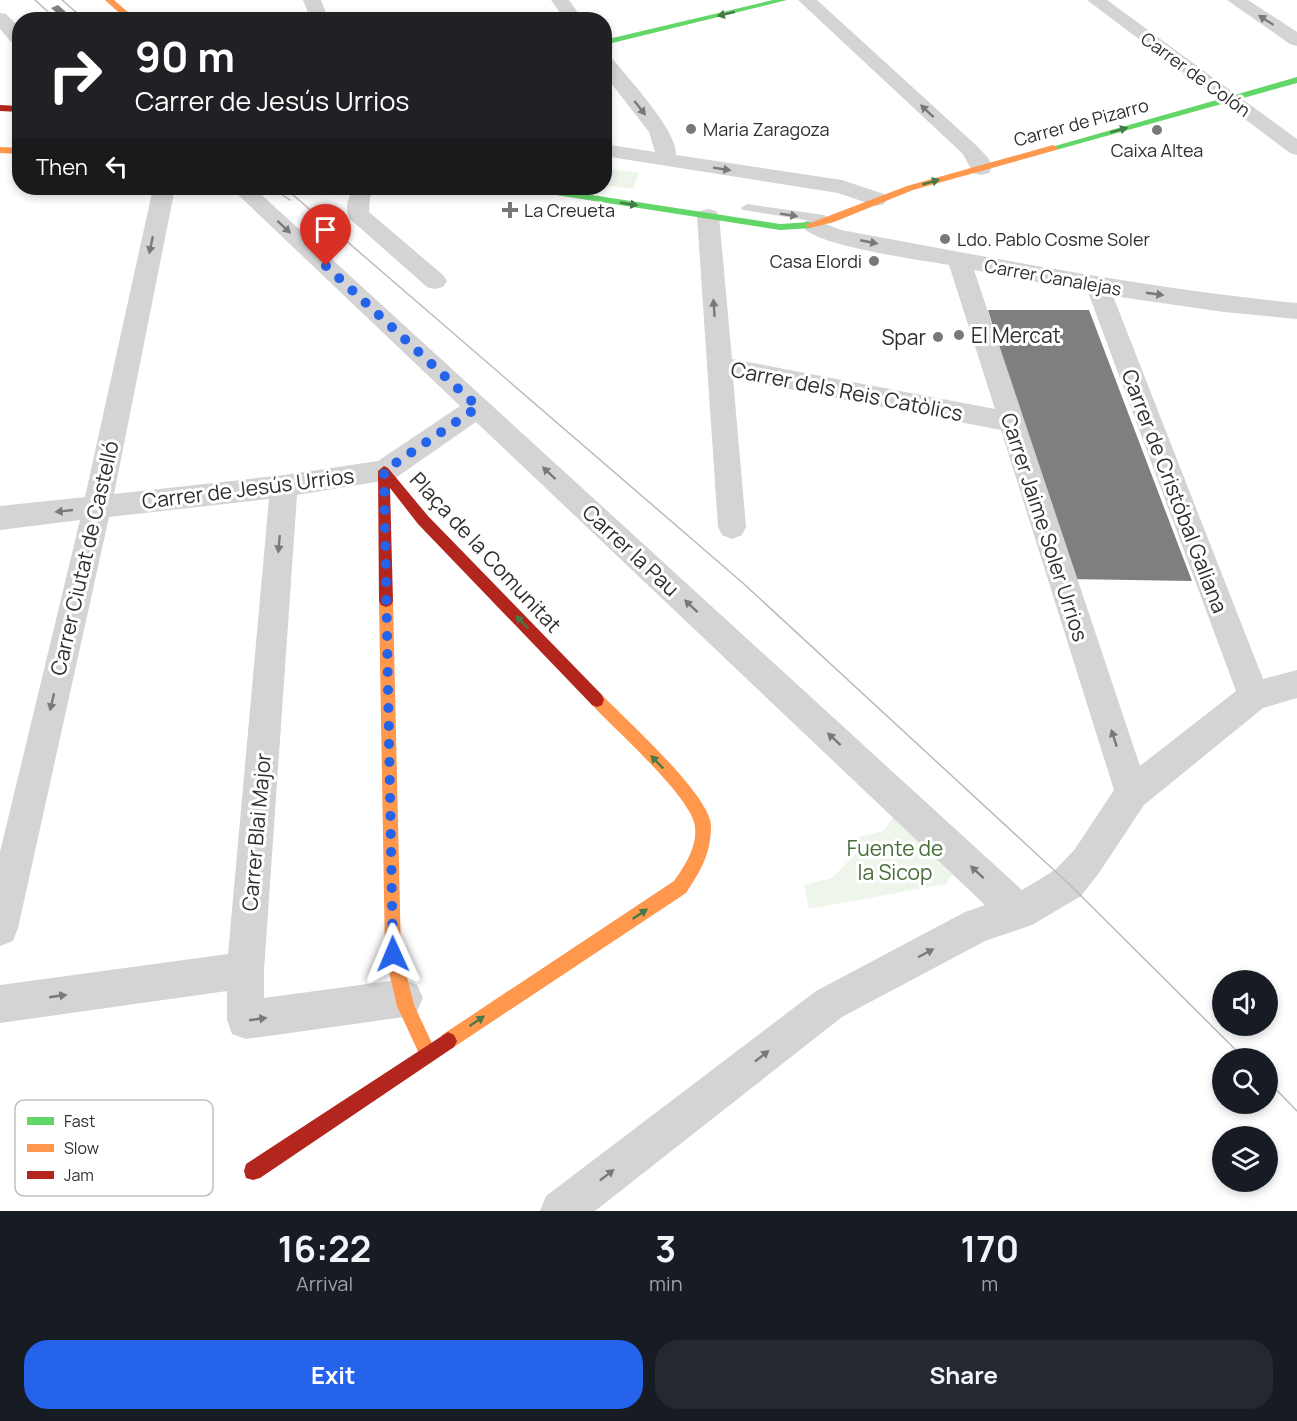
<!DOCTYPE html>
<meta charset="utf-8">
<style>
body{margin:0;font-family:Manrope,sans-serif;background:#242831;color:#f1f3f6;height:100vh;display:flex;flex-direction:column;font-size:22px;white-space:nowrap}
*{box-sizing:border-box;margin:0}
p{font-size:20px;color:#9ea1a6}
.icon{flex:none;width:33px;height:33px;fill:none;stroke:currentColor;stroke-width:2;stroke-linecap:round;stroke-linejoin:round}
.map{position:relative;height:1211px;overflow:hidden}
.sheet{display:flex;flex-direction:column;background:#171b24;flex:1}
.sheet>*{flex:none}
.banner{position:absolute;left:12px;top:12px;width:600px;height:183px;border-radius:24px;box-shadow:0 3px 9px #0003;background:#202124;color:#fff;overflow:hidden}
.buttons{position:absolute;left:1212px;top:970px;display:grid;gap:12px}
.buttons a{display:grid;place-items:center;width:66px;height:66px;border-radius:50%;background:#171b24;box-shadow:0 3px 9px #0003;font-size:30px}
.pin{position:absolute;display:grid;place-items:center;width:51px;height:51px;color:#fff;margin:-62px -26px;border-radius:50% 50% 50% 0;rotate:-45deg;box-shadow:0 0 6px #0007}
.pin .icon{rotate:45deg}
.me{position:absolute;width:66px;margin:-33px;rotate:359deg;stroke-linejoin:round;filter:drop-shadow(0 0 4px #0008)}
.turn{display:flex;align-items:center;gap:21px;height:126px;padding:0 24px;font-size:27px}
.turn .icon{width:78px;height:78px;stroke-width:2.5}
.turn b{display:block;font-size:42px;line-height:51px}
.then{display:flex;align-items:center;height:57px;padding:0 24px;background:#0003;gap:12px;font-size:22px}
.eta{display:flex;justify-content:space-evenly;align-items:center;height:102px;text-align:center}
.eta b{font-size:36px;font-weight:700;line-height:42px}
.action{display:flex;gap:12px;margin-top:auto;padding:12px 24px}
.action a{flex:1;height:69px;border-radius:24px;background:#2563eb;color:#fff;font-size:24px;font-weight:700;line-height:69px;text-align:center}
.action a+a{background:#242831;color:#f1f3f6}
.map>svg:first-child{display:block}
.green{fill:#eef5eb}
.building{fill:#7f7f7f}
.lines{fill:none;stroke-linecap:round;stroke-linejoin:round}
.lane{fill:#d4d4d4;fill-rule:evenodd}
.street{fill:#d4d4d4;fill-rule:evenodd}
.fast{fill:#63d668;fill-rule:evenodd}
.slow{fill:#ff974d;fill-rule:evenodd}
.jam{fill:#b3261e;fill-rule:evenodd}
.tram{stroke:#bbb;stroke-width:1.5}
.oneway{fill:#467a49}
.oneway2{fill:#797979}
.route{stroke:#2563eb;stroke-width:10;stroke-dasharray:0 18}
.poi-dot{fill:#787878;stroke:#fff;stroke-width:2}
.labels{text-anchor:middle;dominant-baseline:central;stroke-width:6;stroke-linejoin:round;paint-order:stroke}
.far-street-label{font-size:18px;fill:#2f2f2f;stroke:#fff}
.far-poi-label{font-size:18px;fill:#2f2f2f;stroke:#fff;text-anchor:start}
.poi-label{font-size:21px;fill:#2f2f2f;stroke:#fff;text-anchor:start}
.street-label{font-size:21px;fill:#2f2f2f;stroke:#fff}
.park-label{font-size:21px;fill:#476d39;stroke:#fff}
.key{fill:#fff;stroke:#c1c1c1;stroke-width:1.5}
.key-label{font-size:16px;fill:#2f2f2f}
</style>
<div class="map">
<svg width="1297" height="1211" viewBox="0 0 1297 1211">
<rect width="100%" height="100%" fill="#fff"/>
<!-- green -->
<path class="green" d="M605,168L639,173L633,189L605,185Z
M895,815L953,873L946,884L809,909L804,885L832,878L861,848L857,837L883,831Z"/>
<!-- building -->
<path class="building" d="M58,5L75,20H65L51,8Z
M988,310H1089L1192,581L1069,579Z"/>
<g class="lines">
<!-- lane -->
<path class="lane" d="M747,204L824,215L830,219L824,223L743,210L741,208Z"/>
<!-- street -->
<path class="street" d="M303,0H321L329,20H311Z
M551,0H569L583,20H565Z
M798,0H817L977,146L989,159L992,168L989,173L981,175L973,173L963,154Z
M1087,0H1107L1297,139V155L1290,153Z
M1227,0H1248L1297,32V46L1290,44Z
M0,13L6,14L20,28V45L13,44L0,29Z
M604,55L611,57C627,77 678,131 676,155L842,180L884,194L887,199L884,204L876,206L838,193L604,156V144L655,152L649,132L604,74Z
M153,188H175L114,494L284,475L378,461L460,406L231,188H254L1022,890L1055,870L1075,849L1114,790L1001,430L733,378L746,527L742,535L732,539L722,535L718,527L697,216L700,211L708,209L716,211L719,216L732,359L995,409L949,265C922,260 814,246 802,226L805,221L813,219L841,230C993,258 1143,288 1297,303V319L1224,312L1113,296L1263,679L1297,670V698L1263,708L1144,805L1099,873L1081,896L1032,925L985,941L842,1017L595,1211H540L546,1196L816,991L965,912L985,905L476,422L394,479L297,495L264,970V998L404,979L417,985L423,998L417,1011L404,1017L246,1039L232,1034L227,1020V991L0,1023V985L228,954L269,499L109,517L18,928L13,941L0,946V852L80,520L0,530V506L85,497ZM974,270L1088,292L1236,691L1140,766Z
M354,188H374L370,198L369,212L443,275L447,281L443,287L435,289L427,287L350,219C344,209 348,197 354,188Z"/>
<!-- fast -->
<path class="fast" d="M773,0H787L604,45V40Z
M1297,77V83L1056,150L1048,148Z
M525,188H546L780,224L810,222L815,225L810,228L780,230L530,191Z"/>
<!-- slow -->
<path class="slow" d="M105,0H114L137,20H127Z
M1053,145L1058,148L1056,150L913,190L834,222L810,228L805,225L907,186Z
M0,147L20,148V154L0,153Z
M386,595L391,597L393,601L401,954L414,1005L437,1054L434,1060L428,1063L422,1060L397,1006L385,954L379,601L381,597Z
M597,693L602,695C626,720 709,794 711,825C711,854 701,870 686,893L454,1047L448,1050L442,1047L439,1041L442,1035L674,881C685,866 700,842 694,822C685,792 616,730 592,705L590,700L592,695Z"/>
<!-- jam -->
<path class="jam" d="M0,105L20,106V112L0,111Z
M384,466L388,468L428,516L602,695L604,700L602,705L597,707L592,705L418,524L390,488L393,601L391,605L386,607L381,605L379,601L378,471Z
M448,1032L454,1035L457,1041L454,1047L260,1178L253,1180L246,1178L244,1171L246,1164Z"/>
<!-- tram -->
<path class="tram" d="M35,0L57,20
M62,0L85,20
M272,188L290,200
M285,188L744,584L1068,883L1245,1059
M1268,1081L1297,1111"/>
</g>
<!-- one-way arrows -->
<defs><path id="oneway-solid" d="M-6-.8H1V-3.2L6.5 0L1 3.2V.8H-6Z" transform="scale(1.5)"/></defs>
<g class="oneway">
<use href="#oneway-solid" transform="translate(726 14) rotate(166)"/>
<use href="#oneway-solid" transform="translate(1119 130) rotate(-15)"/>
<use href="#oneway-solid" transform="translate(931 182) rotate(-16)"/>
<use href="#oneway-solid" transform="translate(629 204) rotate(9)"/>
<use href="#oneway-solid" transform="translate(522 622) rotate(-134)"/>
<use href="#oneway-solid" transform="translate(657 762) rotate(-134)"/>
<use href="#oneway-solid" transform="translate(640 914) rotate(-34)"/>
<use href="#oneway-solid" transform="translate(477 1021) rotate(-34)"/>
</g>
<g class="oneway2">
<use href="#oneway-solid" transform="translate(1266 20) rotate(-147)"/>
<use href="#oneway-solid" transform="translate(640 108) rotate(52)"/>
<use href="#oneway-solid" transform="translate(927 111) rotate(-137)"/>
<use href="#oneway-solid" transform="translate(722 169) rotate(9)"/>
<use href="#oneway-solid" transform="translate(789 215) rotate(9)"/>
<use href="#oneway-solid" transform="translate(284 227) rotate(43)"/>
<use href="#oneway-solid" transform="translate(869 242) rotate(11)"/>
<use href="#oneway-solid" transform="translate(151 245) rotate(102)"/>
<use href="#oneway-solid" transform="translate(1155 294) rotate(8)"/>
<use href="#oneway-solid" transform="translate(714 308) rotate(-94)"/>
<use href="#oneway-solid" transform="translate(549 473) rotate(-137)"/>
<use href="#oneway-solid" transform="translate(64 511) rotate(174)"/>
<use href="#oneway-solid" transform="translate(279 544) rotate(95)"/>
<use href="#oneway-solid" transform="translate(691 606) rotate(-137)"/>
<use href="#oneway-solid" transform="translate(52 702) rotate(103)"/>
<use href="#oneway-solid" transform="translate(1114 738) rotate(-108)"/>
<use href="#oneway-solid" transform="translate(834 739) rotate(-137)"/>
<use href="#oneway-solid" transform="translate(977 872) rotate(-137)"/>
<use href="#oneway-solid" transform="translate(926 953) rotate(-28)"/>
<use href="#oneway-solid" transform="translate(58 996) rotate(-8)"/>
<use href="#oneway-solid" transform="translate(258 1019) rotate(-8)"/>
<use href="#oneway-solid" transform="translate(762 1056) rotate(-38)"/>
<use href="#oneway-solid" transform="translate(607 1175) rotate(-38)"/>
</g>
<g class="lines">
<!-- route -->
<path class="route" d="M326,266L478,407L384,471L393,954"/>
</g>
<!-- markers -->
<g class="poi-dot">
<circle cx="691" cy="129" r="6"/>
<circle cx="1157" cy="130" r="6"/>
<path d="M507 201h6v6h6v6h-6v6h-6v-6h-6v-6h6z"/>
<circle cx="945" cy="239" r="6"/>
<circle cx="874" cy="261" r="6"/>
<circle cx="959" cy="335" r="6"/>
<circle cx="938" cy="337" r="6"/>
</g>
<g class="labels">
<!-- far-street labels -->
<g class="far-street-label">
<text transform="translate(1196 74) rotate(36)">Carrer de Colón</text>
<text transform="translate(1081 122) rotate(-15)">Carrer de Pizarro</text>
<text transform="translate(1053 277) rotate(10)">Carrer Canalejas</text>
</g>
<!-- far-poi labels -->
<g class="far-poi-label">
<text x="703" y="129">Maria Zaragoza</text>
<text x="1157" y="150" text-anchor="middle">Caixa Altea</text>
<text x="524" y="210">La Creueta</text>
<text x="957" y="239">Ldo. Pablo Cosme Soler</text>
<text x="862" y="261" text-anchor="end">Casa Elordi</text>
</g>
<!-- poi labels -->
<g class="poi-label">
<text x="971" y="335">El Mercat</text>
<text x="926" y="337" text-anchor="end">Spar</text>
</g>
<!-- street labels -->
<g class="street-label">
<text transform="translate(847 391) rotate(11)">Carrer dels Reis Catòlics</text>
<text transform="translate(248 488) rotate(-7)">Carrer de Jesús Urrios</text>
<text transform="translate(1175 491) rotate(69)">Carrer de Cristóbal Galiana</text>
<text transform="translate(1045 527) rotate(72)">Carrer Jaime Soler Urrios</text>
<text transform="translate(631 550) rotate(43)">Carrer la Pau</text>
<text transform="translate(486 552) rotate(47)">Plaça de la Comunitat</text>
<text transform="translate(84 558) rotate(-77)">Carrer Ciutat de Castelló</text>
<text transform="translate(256 832) rotate(-85)">Carrer Blai Major</text>
</g>
<!-- park labels -->
<g class="park-label">
<text x="895" y="848">Fuente de<tspan x="895" dy="24">la Sicop</tspan></text>
</g>
</g>
<!-- legend -->
<rect x="15" y="1100" width="198" height="96" rx="9" class="key"/>
<rect x="27" y="1117" width="27" height="8" fill="#63d668"/>
<rect x="27" y="1144" width="27" height="8" fill="#ff974d"/>
<rect x="27" y="1171" width="27" height="8" fill="#b3261e"/>
<g class="key-label">
<text x="64" y="1127">Fast</text>
<text x="64" y="1154">Slow</text>
<text x="64" y="1181">Jam</text>
</g>
</svg>
<div class="buttons">
<a><svg class="icon" aria-label="sound" viewBox="0 0 24 24"><path d="M4 9h4l5-4v14l-5-4H4zM17 9q2 3 0 6"/></svg></a>
<a><svg class="icon" aria-label="search" viewBox="0 0 24 24"><circle cx="10" cy="10" r="6"/><path d="M15 15l6 6"/></svg></a>
<a><svg class="icon" aria-label="layers" viewBox="0 0 24 24"><path d="M12 4l9 5-9 5-9-5zM3 14l9 5 9-5"/></svg></a>
</div>
<div class="pin" style="left:326px;top:266px;background:#d93025"><svg class="icon" aria-label="arrive" viewBox="0 0 24 24"><path d="M6 21V4h12l-3 4 3 4H6"/></svg></div>
<svg class="me" style="left:393px;top:954px" viewBox="-20 -20 40 40"><path d="M0-17L14 15 0 8-14 15z" fill="#2563eb" stroke="#fff" stroke-width="4"/></svg>
<div class="banner">
<div class="turn"><svg class="icon" aria-label="right" viewBox="0 0 24 24"><path d="M7 20v-9h11M14 6l5 5-5 5"/></svg><div><b>90 m</b>Carrer de Jesús Urrios</div></div>
<div class="then">Then<svg class="icon" aria-label="left" viewBox="0 0 24 24"><path d="M17 20v-9H6M10 6l-5 5 5 5"/></svg></div>
</div>
</div>
<section class="sheet">
<div class="eta">
<div><b>16:22</b><p>Arrival</p></div>
<div><b>3</b><p>min</p></div>
<div><b>170</b><p>m</p></div>
</div>
<div class="action"><a>Exit</a><a>Share</a></div>
</section>
